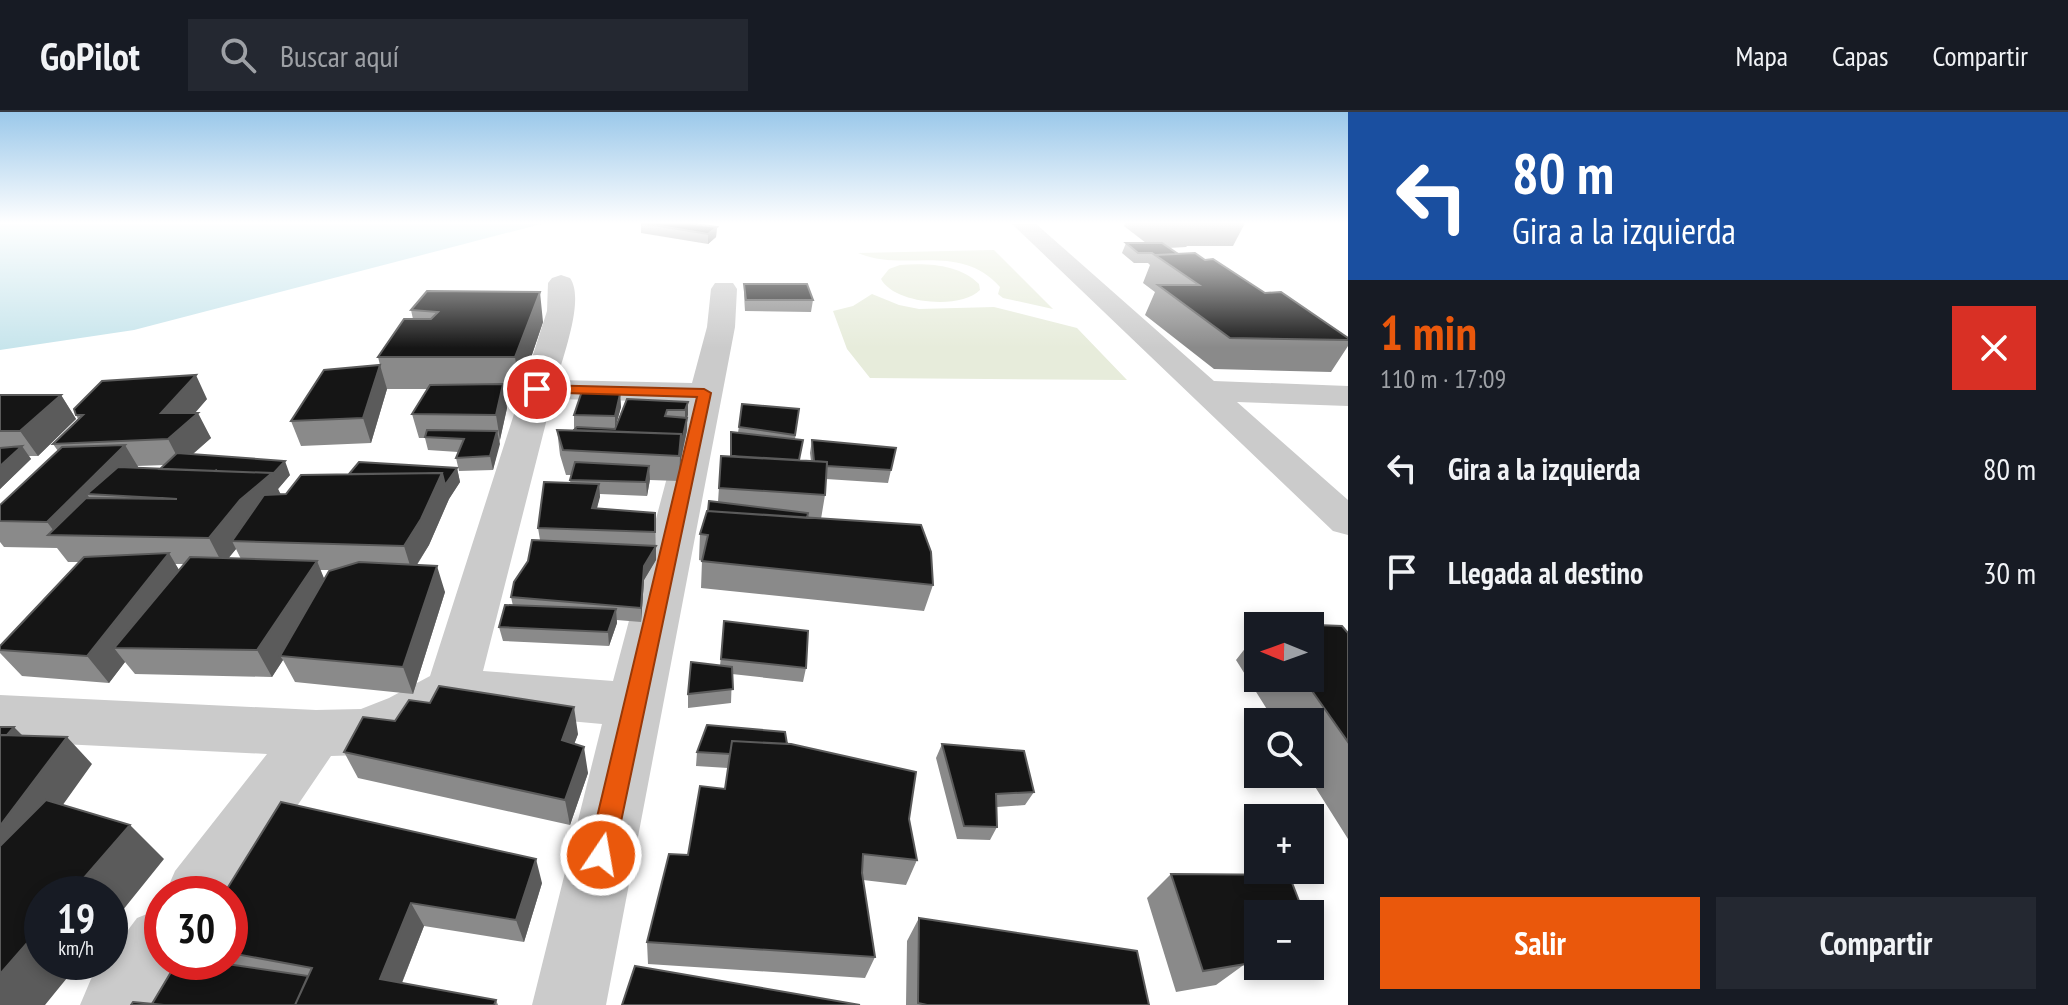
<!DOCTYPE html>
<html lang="es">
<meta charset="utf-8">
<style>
body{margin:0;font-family:"PT Sans Narrow",sans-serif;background:#242831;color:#f1f3f6;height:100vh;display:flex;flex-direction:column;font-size:30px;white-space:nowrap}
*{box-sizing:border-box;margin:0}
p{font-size:26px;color:#9ea1a6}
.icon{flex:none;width:44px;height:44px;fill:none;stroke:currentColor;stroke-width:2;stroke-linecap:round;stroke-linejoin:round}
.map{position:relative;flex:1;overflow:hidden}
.sheet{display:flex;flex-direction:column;background:#171b24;width:720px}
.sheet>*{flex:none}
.banner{background:#1a4fa0;color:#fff;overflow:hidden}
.needle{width:52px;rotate:271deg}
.buttons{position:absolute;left:1244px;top:500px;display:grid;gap:16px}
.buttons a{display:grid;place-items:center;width:80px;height:80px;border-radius:0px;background:#171b24;box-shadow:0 4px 12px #0003;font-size:40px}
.speed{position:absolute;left:24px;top:764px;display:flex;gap:16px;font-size:40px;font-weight:700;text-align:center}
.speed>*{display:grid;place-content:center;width:104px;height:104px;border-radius:50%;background:#171b24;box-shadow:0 4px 12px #0003;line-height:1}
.speed small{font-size:20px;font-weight:400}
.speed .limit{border:12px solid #d22;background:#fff;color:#111}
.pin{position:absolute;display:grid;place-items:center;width:68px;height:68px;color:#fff;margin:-34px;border:4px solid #fff;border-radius:50%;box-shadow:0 2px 8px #0007}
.me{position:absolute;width:88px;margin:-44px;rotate:12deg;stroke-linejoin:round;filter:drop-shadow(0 0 6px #0008)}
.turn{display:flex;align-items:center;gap:28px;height:168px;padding:0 32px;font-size:36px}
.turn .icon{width:104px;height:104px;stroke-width:2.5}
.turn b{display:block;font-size:56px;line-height:68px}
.round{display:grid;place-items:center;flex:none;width:84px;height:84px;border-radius:0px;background:#242831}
.head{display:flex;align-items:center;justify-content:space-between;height:136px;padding:0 32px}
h1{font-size:48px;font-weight:700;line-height:60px;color:#ea580c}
.button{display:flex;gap:16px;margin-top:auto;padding:16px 32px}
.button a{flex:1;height:92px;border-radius:0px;background:#ea580c;color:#fff;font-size:32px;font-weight:700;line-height:92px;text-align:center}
.button a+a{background:#242831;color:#f1f3f6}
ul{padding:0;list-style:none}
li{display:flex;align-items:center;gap:24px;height:104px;padding:0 32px}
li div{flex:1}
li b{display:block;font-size:30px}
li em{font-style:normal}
header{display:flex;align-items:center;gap:48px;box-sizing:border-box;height:112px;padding:0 40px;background:#171b24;border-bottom:2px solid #363941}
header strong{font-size:38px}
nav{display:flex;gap:44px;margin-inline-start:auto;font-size:28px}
.search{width:560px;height:72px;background:#242831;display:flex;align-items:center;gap:20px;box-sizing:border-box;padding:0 28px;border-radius:0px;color:#9ea1a6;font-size:30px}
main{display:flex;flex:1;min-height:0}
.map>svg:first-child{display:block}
.green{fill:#e7ecdb}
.water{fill:#c7e5ec}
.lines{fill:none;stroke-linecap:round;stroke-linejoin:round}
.minor{fill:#cbcbcb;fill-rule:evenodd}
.wall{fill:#8a8a8a;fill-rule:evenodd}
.shaded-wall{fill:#5b5b5b}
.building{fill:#151515;stroke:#5b5b5b;stroke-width:2}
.route{fill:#ea580c;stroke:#983908;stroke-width:2}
</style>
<header>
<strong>GoPilot</strong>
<div class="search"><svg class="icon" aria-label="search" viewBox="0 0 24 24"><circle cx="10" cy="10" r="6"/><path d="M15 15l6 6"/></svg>Buscar aquí</div>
<nav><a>Mapa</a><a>Capas</a><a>Compartir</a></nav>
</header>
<main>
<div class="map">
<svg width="1348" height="893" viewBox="0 0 1348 893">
<rect width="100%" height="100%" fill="#fff"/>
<!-- green -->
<path class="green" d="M994,138L1053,197L1003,186L998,182L1000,175C960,129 903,161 858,141Z
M900,153C927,151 959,152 979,172L980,178C961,198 894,192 881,167L889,157Z
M872,182L899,193L919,197L994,195L1077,216L1127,268L870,266L847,237L833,199L853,194Z"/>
<!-- water -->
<path class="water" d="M0,111H545L134,218L0,238Z"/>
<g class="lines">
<!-- minor -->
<path class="minor" d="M1011,111H1035L1214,269L1348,274V294L1237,290L1348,388V423L1333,419Z
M561,163L570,166C585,187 563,243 557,268L692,271L707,215L711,177L715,171H733L737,177L735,215L606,893H532L602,612L459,599L427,618L382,637L362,643L331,644L230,793V782H165L175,759L267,642L0,629V583L316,598L361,597L389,586L430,564L547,199L548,171L552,166ZM552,287L687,290L613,569L483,559Z
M162,796V850H189L161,893H80L91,867L104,850H110V842L137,806Z"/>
</g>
<!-- wall -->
<path class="wall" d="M641,111L717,115L716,125L708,132L641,121Z
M1125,111H1245L1233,134H1187L1186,135L1168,136L1178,142L1265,181L1348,226V234L1331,260L1214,257L1145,203L1155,180L1143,171L1150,153L1148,151H1134L1122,141L1126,131H1146L1124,114Z
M744,172L813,188L811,200L745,199L744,183Z
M427,179L543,210L520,278H504L507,296L493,358L459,359L456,346L458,340L428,338L425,326H419L412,302L427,277H387L371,331L301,334L291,309L380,253L378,245L413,207L411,198Z
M620,282L621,295L616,313L688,290L687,318L681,347L679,369L650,368L647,384L600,382L597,396L655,401L656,448L644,468L641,510L617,508V511L609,534L503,529L499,515L513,494L511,485L540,428L538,416L570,371L571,363H566L560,343L557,318H574V303Z
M0,283H61L76,307L38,344H29L31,347L0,377Z
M207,287L195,301L211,326L192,343L290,363L278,377L281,383L286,382L349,362L457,356L460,370L449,387L429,433L417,453L445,480L413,582L295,570L283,548L272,565L135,562L125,550L109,571L22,564L0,541V534L80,450H68L57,436L4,435L0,430V393L58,339L53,332L78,307L76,303ZM165,353L160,357L138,356L137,354ZM236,437L241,447L228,446ZM175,452H184L179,458ZM320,458H332L324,467Z
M742,292L799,297L795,327L800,348L811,349L810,341L812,328L896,336L888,371L826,367L825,383L821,407L933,473L924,499L701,476L702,449L699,448L700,422L718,390L721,344H730L731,320L738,321Z
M724,509L806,556L803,570L732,562L731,591L688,596V582L720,554Z
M1265,511L1342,514L1348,521V727L1307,662H1310V610H1275L1236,548L1258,520V566H1310V514H1262Z
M395,609L578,622L574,632L588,661L570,713L358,666L344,640Z
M787,632L909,707L917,748L906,773L863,768L875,845L865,866L648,852L647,830L688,743L725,677L728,656L696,654L697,640Z
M942,632L1034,680L1025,693L997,695V715L990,728L957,727L936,646Z
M1171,762L1258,802V850L1245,852L1216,873L1176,880L1147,786Z
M542,771L524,830L424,814L402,871L496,888L498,893H131L152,892L177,850H230V782L225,780Z
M919,806L1149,893H906L907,829Z"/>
<!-- shaded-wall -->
<path class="shaded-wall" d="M717,115L716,125L708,132V122Z
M540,180L543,210L520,278L515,245Z
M380,253L387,277L371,331L363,306Z
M196,263L207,287L186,311L198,301L211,326L181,352L168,327L161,301Z
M503,272L507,296L500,328L496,303Z
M620,282L621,295L615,317V304Z
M61,283L76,307L38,344L20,319Z
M688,290V303L685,311V298Z
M687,306V318L681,347L679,369L681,322Z
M497,319L500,332L493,358L490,344Z
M125,333L140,358L87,382L99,401L57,423L47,410Z
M22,334L31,347L0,377V354Z
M285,349L290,363L278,377L283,387L232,429L236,437L223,453L209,426L240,388Z
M649,354L650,367L647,384L646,370Z
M457,356L460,370L449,387L429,433L412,460L404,434L442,361Z
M599,372L600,385L593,410L592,396Z
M656,434V448L644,468L641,510V496L644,454Z
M169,441L185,468L114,536L125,550L109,571L87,544Z
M317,449L328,476L280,544L283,548L272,565L257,538Z
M437,454L445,480L413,582L403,555Z
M616,497L617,511L609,534L608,520Z
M574,595L578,622L566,654L562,628Z
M14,615L28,629L0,632Z
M67,625L92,652L0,781V714Z
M584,635L588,661L570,713L565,688Z
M130,713L164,747L110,814V782H70Z
M536,747L542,771L524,830L516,808Z
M411,791L424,814L395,888L380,867Z
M42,814V850H80L45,893H0V862Z"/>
<!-- building -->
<path class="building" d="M641,111H687L717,115L708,122Z
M1126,131H1162L1178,142L1155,143L1152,141H1138Z
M1195,141L1205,148L1213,147L1265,181L1281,180L1348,226V228L1230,226L1158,173H1199L1155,143Z
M744,172H807L813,188H746Z
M427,179L540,180L515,245H378L404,207H431L438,200L411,198Z
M380,253L363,306L291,309L324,258Z
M196,263L161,301H198L168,327L53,332L83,303H76L74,297L102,269Z
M503,272L496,303L412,302L430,273Z
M582,279L620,282L615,304L574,303Z
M0,283H61L20,319H0Z
M627,287L688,290L685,298H667L665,304L687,306L681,333V322L574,318L577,315L615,317Z
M742,292L799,297L795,323L739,315Z
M427,318L497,319L490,344L456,346L464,327L425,325Z
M557,318L681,322L679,344L563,338Z
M731,320L803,328L799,348L731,344Z
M812,328L896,336L891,358L827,354V350L814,349Z
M125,333L47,410L0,409V393L62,335Z
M22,334L0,354V336Z
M177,341L285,349L272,363V361L216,359L217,358L215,359L160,357Z
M721,344L827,350L825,383L719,376Z
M359,350L457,356L445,373L442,361L349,362Z
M575,350L649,354L646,370L570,368Z
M118,355L272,361L240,388L209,426L48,423L86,386L177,387L87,382Z
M442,361L421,407L404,434L232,429L264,383L286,382L301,363Z
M544,370L599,372L592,396L655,401V420L538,416Z
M709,389L808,401L807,406L708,399Z
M707,399L921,413L931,440L933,473L702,449L708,423L700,422Z
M532,428L656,434L644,454L641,496L511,485L514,470L528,449Z
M169,441L87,544L0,538V534L84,445Z
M190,445L317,449L257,538L114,536Z
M359,450L437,454L403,555L280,544L329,459Z
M505,493L616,497L608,520L499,515Z
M724,509L808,519L806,556L721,547Z
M1265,511L1342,514L1348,521V630L1303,566H1310V514H1267Z
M691,550L732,555L733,577L688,582Z
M439,574L574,595L562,628L584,635L565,688L344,640L363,605L395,609L409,588L430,591Z
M707,613L785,620L787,632L732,629L730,642L697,640Z
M0,615H14L7,623H0Z
M0,623L67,625L0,714Z
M732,629L791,632L916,660L909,707L917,748L863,742L862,761L875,845L647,830L669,742L688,743L700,674L725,677Z
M942,632L1024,639L1034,680L996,682L997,715L964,714Z
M46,688L130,713L70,782H42V814L0,862V734Z
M281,690L536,747L516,808L411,791L380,867L496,888L494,893H295L312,856L230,841V782H196L201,775L225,780Z
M1171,762L1289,763L1304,802H1258V831H1251L1245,852L1203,859Z
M919,806L1137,839L1149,893H927L918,891Z
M177,850H213L308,864L295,893H164L152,892Z
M635,854L860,893H622Z
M133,890L164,893H131Z"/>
<!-- sky -->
<linearGradient id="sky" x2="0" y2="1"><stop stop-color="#9bc8ea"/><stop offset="0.47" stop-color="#fff"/><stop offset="1" stop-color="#fff" stop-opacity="0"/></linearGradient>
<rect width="1348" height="236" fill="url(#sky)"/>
<!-- route -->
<path class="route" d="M537,273L704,277L711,281L614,743L611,752L601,756L592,752L588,743L697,285L532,280V274Z"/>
</svg>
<div class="buttons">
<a><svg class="needle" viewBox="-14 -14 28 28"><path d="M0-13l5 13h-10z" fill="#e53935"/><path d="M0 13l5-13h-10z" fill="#9ea1a6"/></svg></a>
<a><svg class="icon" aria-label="search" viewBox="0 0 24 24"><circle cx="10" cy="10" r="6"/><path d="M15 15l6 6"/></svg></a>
<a>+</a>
<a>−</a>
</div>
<div class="speed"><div>19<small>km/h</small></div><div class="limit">30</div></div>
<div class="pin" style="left:537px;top:277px;background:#d93025"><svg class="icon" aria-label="arrive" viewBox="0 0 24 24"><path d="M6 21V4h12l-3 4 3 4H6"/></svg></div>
<svg class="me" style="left:601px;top:743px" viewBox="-20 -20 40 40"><circle r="17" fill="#ea580c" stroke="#fff" stroke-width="3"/><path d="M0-11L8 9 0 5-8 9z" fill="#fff"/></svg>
</div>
<section class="sheet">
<div class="banner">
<div class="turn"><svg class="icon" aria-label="left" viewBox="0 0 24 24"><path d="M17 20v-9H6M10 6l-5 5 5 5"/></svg><div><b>80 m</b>Gira a la izquierda</div></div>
</div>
<div class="head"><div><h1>1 min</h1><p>110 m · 17:09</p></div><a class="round" style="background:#d93025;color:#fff"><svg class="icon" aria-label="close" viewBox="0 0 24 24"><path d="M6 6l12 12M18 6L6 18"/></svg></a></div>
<ul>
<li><svg class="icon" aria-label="left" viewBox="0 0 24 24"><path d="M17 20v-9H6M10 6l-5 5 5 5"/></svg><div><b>Gira a la izquierda</b></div><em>80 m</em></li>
<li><svg class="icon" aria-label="arrive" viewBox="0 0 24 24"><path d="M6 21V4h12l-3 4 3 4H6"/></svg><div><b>Llegada al destino</b></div><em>30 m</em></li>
</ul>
<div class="button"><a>Salir</a><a>Compartir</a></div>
</section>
</main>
